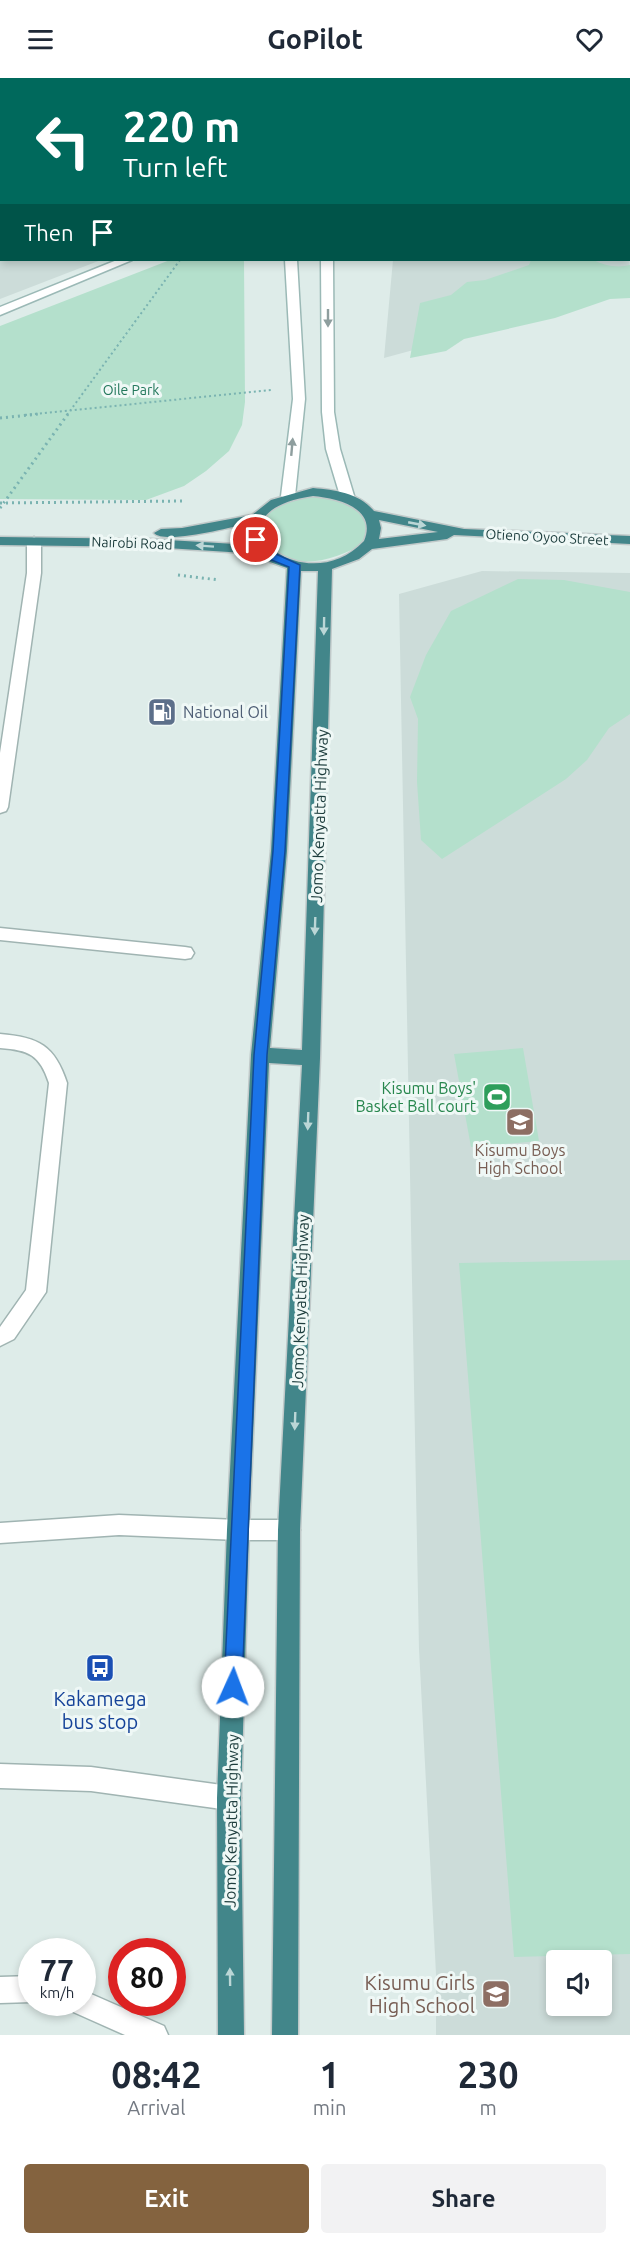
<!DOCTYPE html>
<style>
body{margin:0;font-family:Ubuntu,sans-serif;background:#f2f2f3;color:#1f2937;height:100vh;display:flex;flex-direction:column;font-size:22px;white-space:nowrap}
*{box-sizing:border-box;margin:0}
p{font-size:20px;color:#747a83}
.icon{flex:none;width:33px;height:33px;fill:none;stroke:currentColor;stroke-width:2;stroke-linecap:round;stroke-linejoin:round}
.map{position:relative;height:1957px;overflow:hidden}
.sheet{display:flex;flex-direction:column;background:#fff;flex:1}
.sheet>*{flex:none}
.banner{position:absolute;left:0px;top:0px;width:630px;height:183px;box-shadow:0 3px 9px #0003;background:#00695c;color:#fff;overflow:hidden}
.controls{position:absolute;left:546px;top:1872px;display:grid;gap:12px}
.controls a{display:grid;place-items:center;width:66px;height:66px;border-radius:6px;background:#fff;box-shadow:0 3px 9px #0003;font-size:30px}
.speed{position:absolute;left:18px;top:1860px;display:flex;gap:12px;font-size:30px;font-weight:700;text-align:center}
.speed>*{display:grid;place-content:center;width:78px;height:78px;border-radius:50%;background:#fff;box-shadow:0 3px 9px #0003;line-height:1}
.speed small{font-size:15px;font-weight:400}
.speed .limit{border:9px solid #d22;background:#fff;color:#111}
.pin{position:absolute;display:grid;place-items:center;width:51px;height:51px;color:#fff;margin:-26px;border:3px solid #fff;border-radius:50%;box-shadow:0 2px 6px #0007}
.me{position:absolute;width:66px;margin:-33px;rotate:2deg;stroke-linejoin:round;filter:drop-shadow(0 0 4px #0008)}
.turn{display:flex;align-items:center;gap:21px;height:126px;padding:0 24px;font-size:27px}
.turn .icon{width:78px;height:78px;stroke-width:2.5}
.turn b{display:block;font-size:42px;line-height:51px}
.then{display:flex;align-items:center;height:57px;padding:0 24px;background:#0003;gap:12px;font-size:22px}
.eta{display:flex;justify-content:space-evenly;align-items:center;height:102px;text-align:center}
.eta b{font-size:36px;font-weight:700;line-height:42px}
.cta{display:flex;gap:12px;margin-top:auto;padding:12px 24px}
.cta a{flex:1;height:69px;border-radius:6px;background:#84633f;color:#fff;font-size:24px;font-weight:700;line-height:69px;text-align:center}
.cta a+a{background:#f2f2f3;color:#1f2937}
header{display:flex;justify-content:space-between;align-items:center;height:78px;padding:0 24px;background:#fff;font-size:27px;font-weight:700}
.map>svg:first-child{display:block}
.built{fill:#ccdcd9;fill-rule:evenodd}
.green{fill:#b4e0cc}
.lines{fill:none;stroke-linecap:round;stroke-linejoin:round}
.service-casing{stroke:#a0b4b2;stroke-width:3}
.minor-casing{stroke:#a0b4b2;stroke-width:3}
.tertiary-casing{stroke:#a0b4b2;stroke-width:3}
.secondary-casing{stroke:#9bb9b6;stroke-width:3}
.trunk-casing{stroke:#c0c9c9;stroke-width:3}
.path-far1{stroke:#7ab3b1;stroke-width:2;stroke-dasharray:2 3;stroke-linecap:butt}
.path{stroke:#7ab3b1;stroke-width:3;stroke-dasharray:2 4;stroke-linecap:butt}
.service{fill:#fff;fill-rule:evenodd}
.minor{fill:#fff;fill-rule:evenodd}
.tertiary{fill:#fff;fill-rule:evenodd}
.secondary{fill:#fff;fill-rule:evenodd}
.trunk{fill:#42868a;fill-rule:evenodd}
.oneway{fill:#8e9e9e}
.oneway2{fill:#bbd6d6}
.route{fill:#1a73e8;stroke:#114b97;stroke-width:1.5}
.labels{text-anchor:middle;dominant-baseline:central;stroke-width:6;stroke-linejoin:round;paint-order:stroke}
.far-park-label{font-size:14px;fill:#23785c;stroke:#eff8f6}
.far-street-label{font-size:14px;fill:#1d3d3d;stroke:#eff8f6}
.service-label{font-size:16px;fill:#4e5e75;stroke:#eff8f6;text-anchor:start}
.street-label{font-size:16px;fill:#1d3d3d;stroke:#eff8f6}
.leisure-label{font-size:16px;fill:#27864d;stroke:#eff8f6;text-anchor:end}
.education-label{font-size:16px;fill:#785e54;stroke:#eff8f6}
.near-transit-label{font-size:20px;fill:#164399;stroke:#eff8f6}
.near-education-label{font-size:20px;fill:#785e54;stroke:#eff8f6;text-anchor:end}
</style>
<header><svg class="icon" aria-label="menu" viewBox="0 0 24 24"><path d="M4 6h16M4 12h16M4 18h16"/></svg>GoPilot<svg class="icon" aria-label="heart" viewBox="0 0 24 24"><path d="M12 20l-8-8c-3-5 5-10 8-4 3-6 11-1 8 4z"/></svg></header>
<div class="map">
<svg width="630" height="1957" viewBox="0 0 630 1957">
<rect width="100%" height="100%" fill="#deece9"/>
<!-- built -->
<path class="built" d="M0,0H287L2,2V182H101L0,221Z
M628,10L630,213L384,280L393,182H628Z
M482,493L630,495V1957H436V1896L419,1571L399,516ZM556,1882H602V1928H556Z"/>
<!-- green -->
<path class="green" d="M170,182H244L245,324L242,347L229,373L206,393L184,408L146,422L0,421V248Z
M531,182H594C604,188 619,190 630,187V220L610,221L555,240L464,261L446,273L410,280L420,225L451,217L467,204L485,202L529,187Z
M318,416C338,421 354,425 368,441L366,464C339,481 293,496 267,469C262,465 260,454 258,447C274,421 290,422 318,416Z
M518,501L564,502L630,514V636L609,650L587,682L566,701L442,781L421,762L417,704L418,641L410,619L426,577L451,533Z
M523,970L539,1063L471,1069L454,976Z
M630,1182V1876L514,1879L459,1185Z"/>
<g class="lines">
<!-- service casing -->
<g class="service-casing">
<path id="service" d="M616,0H628L629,2H617Z
M34,459L41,463V495L8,729L6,733L0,735V675L27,495V463Z
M0,850L185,869L191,870L194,875L191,880L185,881L0,862Z
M0,956C39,959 55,968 67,1005L46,1214L14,1261L0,1268V1249L26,1212L49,1005C40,977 29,972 0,970Z
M0,1686L91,1689L229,1708L237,1712L241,1720L237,1728L229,1732L91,1713L0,1710Z
M32,1898V1924L0,1925V1899Z
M82,1912L164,1948L168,1957H125L71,1933L67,1924H82Z"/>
</g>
<!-- minor casing -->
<g class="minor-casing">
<path id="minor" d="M238,1442H289L297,1445L300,1452L297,1459L289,1462H238L230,1459L227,1452L230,1445Z"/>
</g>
<!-- tertiary casing -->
<g class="tertiary-casing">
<path id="tertiary" d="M119,1437L238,1442L246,1445L249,1452L246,1459L238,1462L119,1457L0,1465V1445Z"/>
</g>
<!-- secondary casing -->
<g class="secondary-casing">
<path id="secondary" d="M288,0H298V2H288Z
M309,0H319V2H309Z
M572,0H586L571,2Z
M117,182H132L0,237V229Z
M285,182H297L305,321L295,418L288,422L281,418L293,321Z
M321,182H333L334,334L340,371L355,421L348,425L341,421L326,371L322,334Z"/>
</g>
<!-- trunk casing -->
<g class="trunk-casing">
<path id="trunk" d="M313,410C335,412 359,415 374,433L464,451L630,458V466L454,457L447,461L372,471L359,481L332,491L320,980L300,1452L298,1957H272L278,1452L302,987L269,985L249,1452L241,1720L244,1957H218L217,1720L227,1452L251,977L271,773L287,490L270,484L259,476L151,469L0,467V459L151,461L252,467L248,461L247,446C230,449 165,467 154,455L161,451L182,450L252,437L271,422ZM313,418C337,420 378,430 364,463C304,527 197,435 313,418ZM379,442L438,454L379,461L381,450ZM301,493H318L302,972L270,970L287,773Z"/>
</g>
<!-- path-far1 -->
<path class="path-far1" d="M25,337L271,312
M67,337L180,182"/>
<!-- path -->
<path class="path" d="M0,340L39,336
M0,425L184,423
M0,430L68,336
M178,497L219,502"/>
<!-- service -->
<use href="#service" class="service"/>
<!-- minor -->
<use href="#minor" class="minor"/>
<!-- tertiary -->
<use href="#tertiary" class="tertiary"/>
<!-- secondary -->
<use href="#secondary" class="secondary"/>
<!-- trunk -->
<use href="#trunk" class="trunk"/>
</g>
<!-- one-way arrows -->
<defs><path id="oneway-solid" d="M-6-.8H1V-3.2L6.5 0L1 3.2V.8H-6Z" transform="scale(1.5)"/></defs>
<g class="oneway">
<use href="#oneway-solid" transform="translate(328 240) rotate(90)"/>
<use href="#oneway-solid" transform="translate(292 369) rotate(-85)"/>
</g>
<g class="oneway2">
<use href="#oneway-solid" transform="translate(417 446) rotate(11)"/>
<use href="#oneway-solid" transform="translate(205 468) rotate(-176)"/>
<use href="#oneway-solid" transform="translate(324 548) rotate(91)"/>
<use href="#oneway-solid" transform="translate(315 848) rotate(92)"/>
<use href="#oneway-solid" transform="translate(308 1043) rotate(92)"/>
<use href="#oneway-solid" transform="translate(295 1343) rotate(92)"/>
<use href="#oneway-solid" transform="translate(230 1899) rotate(-91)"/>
</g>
<!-- route -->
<path class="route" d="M256,459L276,476L300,487L285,773L267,977L242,1609L239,1615L233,1617L227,1615L224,1609L254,977L273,773L289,489L269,481L260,475L251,462Z"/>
<!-- icons -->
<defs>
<g id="fuel-square" transform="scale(1.5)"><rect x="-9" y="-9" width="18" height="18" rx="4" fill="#5c6f8a" stroke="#eff8f6"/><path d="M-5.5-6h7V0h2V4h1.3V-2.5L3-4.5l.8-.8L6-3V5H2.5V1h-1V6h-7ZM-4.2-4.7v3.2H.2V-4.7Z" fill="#fff"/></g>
<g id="stadium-square" transform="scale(1.5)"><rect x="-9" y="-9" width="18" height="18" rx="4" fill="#2e9e5b" stroke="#eff8f6"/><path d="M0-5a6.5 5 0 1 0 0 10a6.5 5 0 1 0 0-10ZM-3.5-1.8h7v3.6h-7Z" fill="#fff"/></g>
<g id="school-square" transform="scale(1.5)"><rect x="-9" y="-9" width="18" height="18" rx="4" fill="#8d6e63" stroke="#eff8f6"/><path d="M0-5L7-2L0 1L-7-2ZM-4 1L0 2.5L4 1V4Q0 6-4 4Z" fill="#fff"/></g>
<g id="bus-square" transform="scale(1.5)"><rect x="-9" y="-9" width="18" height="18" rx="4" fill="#1a4fb4" stroke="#eff8f6"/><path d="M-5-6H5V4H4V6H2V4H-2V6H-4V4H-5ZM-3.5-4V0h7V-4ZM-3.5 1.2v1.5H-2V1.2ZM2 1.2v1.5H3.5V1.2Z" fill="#fff"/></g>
</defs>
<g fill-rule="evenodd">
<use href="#fuel-square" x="162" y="634"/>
<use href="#stadium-square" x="497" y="1019"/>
<use href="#school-square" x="520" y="1044"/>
<use href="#bus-square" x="100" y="1590"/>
<use href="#school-square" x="496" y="1916"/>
</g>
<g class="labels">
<!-- far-park labels -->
<g class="far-park-label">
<text x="131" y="312">Oile Park</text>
</g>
<!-- far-street labels -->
<g class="far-street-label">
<text transform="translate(547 459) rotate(3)">Otieno Oyoo Street</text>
<text transform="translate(132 465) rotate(2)">Nairobi Road</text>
</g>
<!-- service labels -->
<g class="service-label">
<text x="183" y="634">National Oil</text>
</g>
<!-- street labels -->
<g class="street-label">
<text transform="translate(319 738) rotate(-88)">Jomo Kenyatta Highway</text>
<text transform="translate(300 1223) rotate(-88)">Jomo Kenyatta Highway</text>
<text transform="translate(231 1743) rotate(-89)">Jomo Kenyatta Highway</text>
</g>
<!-- leisure labels -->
<g class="leisure-label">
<text x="476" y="1010">Kisumu Boys'<tspan x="476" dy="18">Basket Ball court</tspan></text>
</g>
<!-- education labels -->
<g class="education-label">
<text x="520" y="1072">Kisumu Boys<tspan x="520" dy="18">High School</tspan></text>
</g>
<!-- near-transit labels -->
<g class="near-transit-label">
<text x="100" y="1620">Kakamega<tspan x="100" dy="23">bus stop</tspan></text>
</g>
<!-- near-education labels -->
<g class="near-education-label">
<text x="475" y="1904">Kisumu Girls<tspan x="475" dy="23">High School</tspan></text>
</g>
</g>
</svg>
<div class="controls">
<a><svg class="icon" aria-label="sound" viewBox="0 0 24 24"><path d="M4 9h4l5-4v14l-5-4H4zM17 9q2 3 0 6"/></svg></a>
</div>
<div class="speed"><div>77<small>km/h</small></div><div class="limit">80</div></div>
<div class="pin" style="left:256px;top:462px;background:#d93025"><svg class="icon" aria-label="arrive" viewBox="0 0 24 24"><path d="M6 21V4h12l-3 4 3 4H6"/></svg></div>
<svg class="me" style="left:233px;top:1609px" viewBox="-20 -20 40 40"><circle r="19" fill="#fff"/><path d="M0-13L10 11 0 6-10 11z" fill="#1a73e8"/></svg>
<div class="banner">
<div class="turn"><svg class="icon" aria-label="left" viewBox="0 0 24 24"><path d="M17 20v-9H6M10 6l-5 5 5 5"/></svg><div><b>220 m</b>Turn left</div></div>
<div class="then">Then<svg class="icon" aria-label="arrive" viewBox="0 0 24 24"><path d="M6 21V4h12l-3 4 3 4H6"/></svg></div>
</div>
</div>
<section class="sheet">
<div class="eta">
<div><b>08:42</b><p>Arrival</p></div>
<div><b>1</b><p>min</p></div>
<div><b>230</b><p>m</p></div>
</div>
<div class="cta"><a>Exit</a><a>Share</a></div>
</section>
